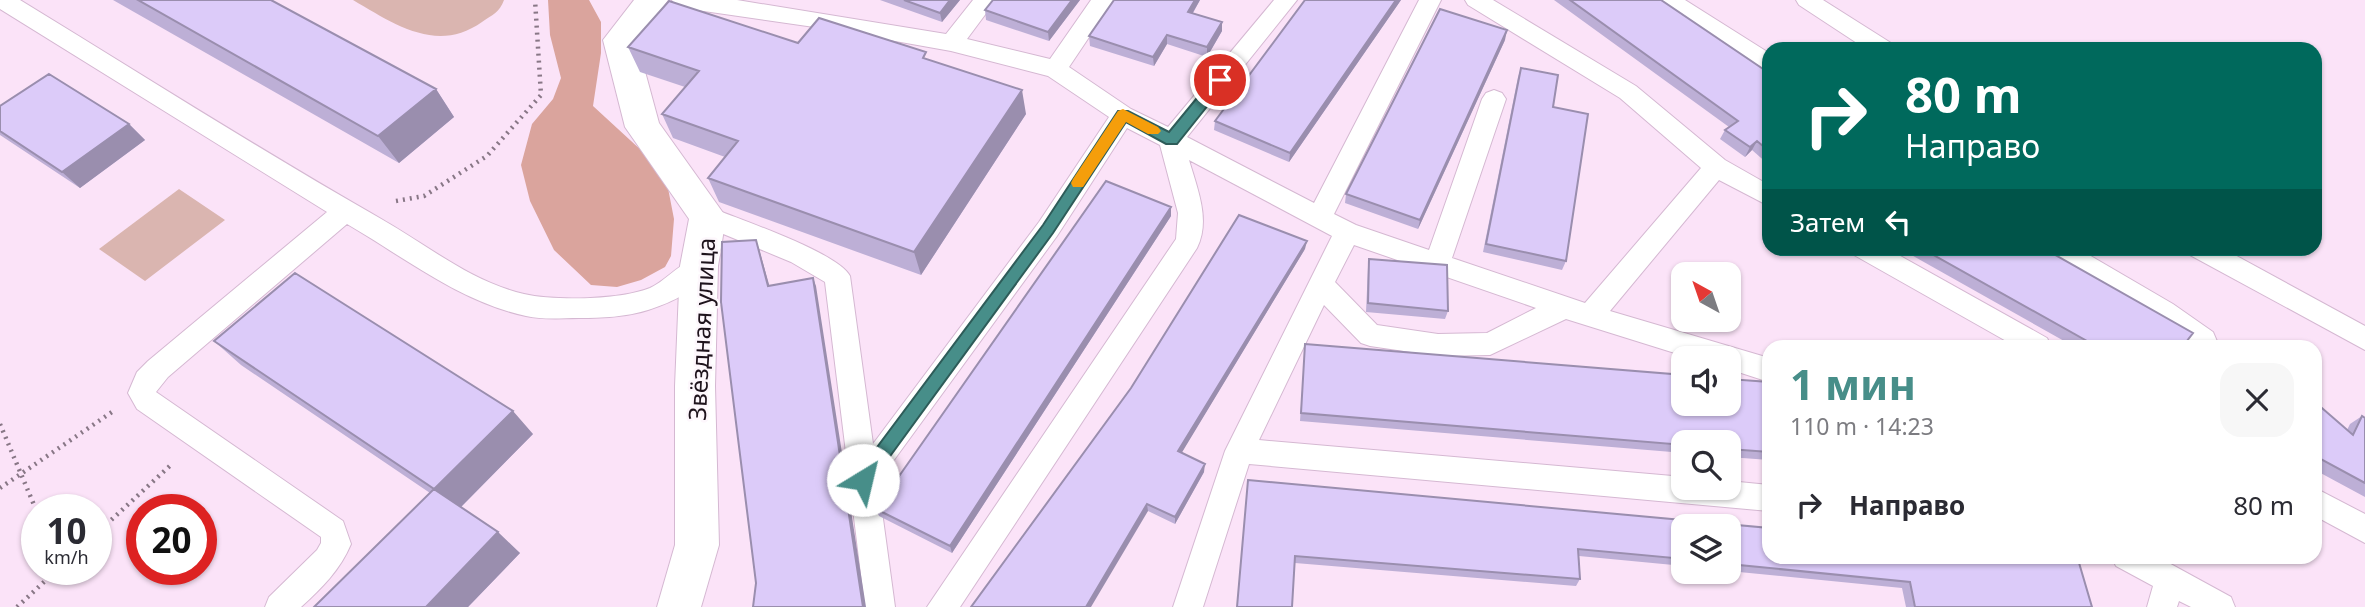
<!DOCTYPE html>
<html lang="ru">
<meta charset="utf-8">
<style>
body{margin:0;font-family:"Noto Sans",sans-serif;background:#f7f7f7;color:#2b2b33;height:100vh;display:flex;flex-direction:column;font-size:26px;white-space:nowrap}
*{box-sizing:border-box;margin:0}
p{font-size:23px;color:#7c7c81}
.icon{flex:none;width:38px;height:38px;fill:none;stroke:currentColor;stroke-width:2;stroke-linecap:round;stroke-linejoin:round}
.map{position:relative;flex:1;overflow:hidden}
.panel{position:absolute;left:1762px;top:340px;width:560px;height:224px;display:flex;flex-direction:column;background:#fff;border-radius:21px;box-shadow:0 2px 5px #0004}
.panel>*{flex:none}
.hud{position:absolute;left:1762px;top:42px;width:560px;height:214px;border-radius:21px;box-shadow:0 2px 5px #0004;background:#00695c;color:#fff;overflow:hidden}
.needle{width:46px;rotate:320deg}
.controls{position:absolute;left:1671px;top:262px;display:grid;gap:14px}
.controls a{display:grid;place-items:center;width:70px;height:70px;border-radius:14px;background:#fff;box-shadow:0 2px 5px #0004;font-size:35px}
.speed{position:absolute;left:21px;top:494px;display:flex;gap:14px;font-size:35px;font-weight:700;text-align:center}
.speed>*{display:grid;place-content:center;width:91px;height:91px;border-radius:50%;background:#fff;box-shadow:0 2px 5px #0004;line-height:1}
.speed small{font-size:18px;font-weight:400}
.speed .limit{border:10px solid #d22;background:#fff;color:#111}
.pin{position:absolute;display:grid;place-items:center;width:60px;height:60px;color:#fff;margin:-30px;border:4px solid #fff;border-radius:50%;box-shadow:0 2px 7px #0007}
.me{position:absolute;width:77px;margin:-38px;rotate:36deg;stroke-linejoin:round;filter:drop-shadow(0 0 5px #0008)}
.turn{display:flex;align-items:center;gap:24px;height:147px;padding:0 28px;font-size:32px}
.turn .icon{width:91px;height:91px;stroke-width:2.5}
.turn b{display:block;font-size:49px;line-height:60px}
.then{display:flex;align-items:center;height:66px;padding:0 28px;background:#0003;gap:14px;font-size:26px}
.round{display:grid;place-items:center;flex:none;width:74px;height:74px;border-radius:21px;background:#f7f7f7}
.head{display:flex;align-items:center;justify-content:space-between;height:119px;padding:0 28px}
h1{font-size:42px;font-weight:700;line-height:52px;color:#478e89}
ul{padding:0;list-style:none}
li{display:flex;align-items:center;gap:21px;height:91px;padding:0 28px}
li div{flex:1}
li b{display:block;font-size:26px}
li em{font-style:normal}
.map>svg:first-child{display:block}
.green{fill:#dab5b0}
.forest{fill:#daa49d}
.lines{fill:none;stroke-linecap:round;stroke-linejoin:round}
.lane-casing{stroke:#d5b8d2;stroke-width:2}
.street-casing{stroke:#d5b8d2;stroke-width:2}
.path{stroke:#887786;stroke-width:4.5;stroke-dasharray:2 5;stroke-linecap:butt}
.lane{fill:#fff;fill-rule:evenodd}
.street{fill:#fff;fill-rule:evenodd}
.wall{fill:#bdafd6}
.shaded-wall{fill:#9a8eae}
.building{fill:#dccbf9;stroke:#9a8eae;stroke-width:2}
.route{fill:#478e89;stroke:#2e5c59;stroke-width:2}
.slow{fill:#f59e0b}
.labels{text-anchor:middle;dominant-baseline:central;stroke-width:5;stroke-linejoin:round;paint-order:stroke}
.street-label{font-size:24px;fill:#1e131c;stroke:#fdf7fc}
</style>
<div class="map">
<svg width="2365" height="607" viewBox="0 0 2365 607">
<rect width="100%" height="100%" fill="#fbe3f8"/>
<!-- green -->
<path class="green" d="M353,0H504C500,12 492,15 482,22C437,54 394,24 353,0Z
M179,189L225,220L145,281L99,249Z"/>
<!-- forest -->
<path class="forest" d="M548,0H589L601,22V53L593,106L655,163L667,183L674,219L671,256L665,267L641,280L617,287L591,285L554,250L530,201L521,165L532,124L553,99L561,78L550,35Z"/>
<g class="lines">
<!-- lane casing -->
<g class="lane-casing">
<path id="lane" d="M0,0H20C141,74 260,150 383,220C428,246 472,282 524,294C555,301 620,300 650,288C670,279 688,252 708,259L712,266C699,290 673,302 648,310C626,317 602,318 579,318C562,318 543,320 526,316C460,302 404,257 347,224L168,377L156,392L343,521L351,544C340,570 322,588 301,607H265L269,597L317,550L321,543V537L137,409L128,393L137,372L148,361L327,212L0,9Z
M672,0H737L946,34L973,0H996L967,39L1050,59L1091,0H1114L1069,67L1131,109L1168,127L1274,0H1297L1187,137L1314,203L1419,0H1441L1334,214L1356,225L1429,250L1482,99L1486,93L1494,90L1502,93L1506,99L1452,258L1585,303L1701,168L1620,98L1468,5L1465,0H1493L1636,86L1725,160L1769,185V206L1719,180L1610,311L1769,358V382L1729,369V359H1694L1566,319L1490,355L1438,356L1370,346L1361,343L1324,305L1259,440L1684,477V488H1729V481L1769,485V511L1249,464L1203,607H1173L1225,451L1332,236L1189,160C1197,188 1211,220 1197,248L960,607H927L1176,239L1178,213L1160,145L1127,128L1057,236L878,482L895,607H865L825,282L791,262L699,224L695,217L699,210L708,207L717,210C744,221 838,253 850,276L873,444L1039,222L1109,117L1048,76L951,51L828,29L683,8L675,5ZM1354,245L1536,308L1487,333L1438,334L1377,325L1335,282Z
M1657,0H1685L1769,53V72L1761,70L1660,5Z
M1796,0H1823L1891,43L1894,49H1866L1799,5Z
M1851,248H1886L2047,338L2051,346H2015L1854,255Z
M2043,248H2077L2173,304L2213,332L2219,346H2192L2155,320L2046,255Z
M2187,248H2222L2365,326V350L2190,255Z
M2315,488L2365,514V543L2315,516Z
M2111,556H2156L2231,597L2235,607H2191L2179,601L2177,607H2147L2153,586L2116,566Z"/>
</g>
<!-- street casing -->
<g class="street-casing">
<path id="street" d="M634,0H668L637,42L659,123L726,217L718,266L715,386L719,545L701,607H657L675,545V386L680,266L689,219L625,127L603,40Z"/>
</g>
<!-- path -->
<path class="path" d="M396,201L424,196L487,156L541,95L535,0
M0,424L37,512
M0,488L112,412
M96,534L173,463
M17,607L58,569"/>
<!-- lane -->
<use href="#lane" class="lane"/>
<!-- street -->
<use href="#street" class="street"/>
</g>
<!-- wall -->
<path class="wall" d="M113,0H271L436,89L454,117L399,163Z
M880,0H960L942,22Z
M993,0H1080L1049,41L986,20L985,10Z
M1114,0H1200L1193,13L1222,22V31L1207,57L1167,44L1154,66L1090,46L1089,36Z
M1305,0H1401L1289,162L1214,130L1215,121Z
M1554,0H1661L1769,73V165L1752,150L1745,157L1720,139L1725,130L1729,127Z
M1505,40L1418,229L1345,203L1346,194Z
M798,43L928,60L1026,114L921,275L719,202L708,178L725,157L673,138L662,114L685,87L640,72L628,47Z
M1521,68L1553,107L1566,261L1562,270L1483,252L1518,77Z
M0,106L129,124L145,140L80,188L0,135Z
M1171,207V216L952,553L879,516L876,509Z
M1899,248H2043L2183,346H2073Z
M1305,249L1181,453L1204,472L1175,524L1148,511L971,607Z
M1369,259L1448,311L1445,319L1366,312L1368,267Z
M214,341L533,434L461,507L520,553L468,607H314L430,493L241,365Z
M1305,344L1769,382V460L1729,457V443H1684V453L1300,421Z
M2315,402L2347,430L2350,424L2362,416L2365,418V497L2315,470Z
M1248,480L1769,528V556H2077L2092,607H1906L1902,588L1729,571V527H1684V566L1579,556L1580,579L1576,586L1295,563L1292,607H1237Z"/>
<!-- shaded-wall -->
<path class="shaded-wall" d="M950,0H960L942,22L940,13Z
M1072,0H1080L1049,41L1048,32Z
M1195,0H1200L1188,21V12Z
M1396,0H1401L1289,162L1290,153Z
M1222,22V31L1207,57V47Z
M1507,30L1505,40L1418,229L1420,220Z
M1167,35V44L1154,66L1153,57Z
M436,89L454,117L399,163L378,136Z
M1022,90L1026,114L921,275L914,252Z
M129,124L145,140L80,188L62,172Z
M1757,141L1752,150L1745,157L1750,147Z
M1171,207V216L952,553L950,546Z
M756,240L759,249L772,295L768,286Z
M1307,241L1305,249L1178,459V451Z
M813,278L816,286L866,607H863Z
M513,411L533,434L457,511L434,489Z
M1205,464L1204,472L1175,524V517Z
M1147,504L1148,511L1091,607H1086Z
M498,532L520,553L468,607H426Z"/>
<!-- building -->
<path class="building" d="M138,0H271L436,89L378,136Z
M904,0H950L940,13Z
M993,0H1072L1048,32L985,10Z
M1114,0H1195L1188,12L1222,22L1207,47L1167,35L1153,57L1089,36Z
M1305,0H1396L1290,153L1215,121Z
M1570,0H1661L1769,73V151L1757,141L1750,147L1725,130L1738,121Z
M669,1L798,43L819,18L926,52L923,58L1022,90L914,252L708,178L738,141L662,114L699,71L628,47Z
M1440,9L1507,30L1420,220L1346,194Z
M1521,68L1558,75L1553,107L1588,114L1566,261L1486,244Z
M49,74L129,124L62,172L0,131V106Z
M1106,181L1171,207L950,546L876,509Z
M1239,215L1307,241L1178,451L1205,464L1175,517L1147,504L1086,607H971L1131,388Z
M756,240L768,286L813,278L863,607H753L756,583L721,302L722,242Z
M1921,248H2043L2193,333L2183,346H2096Z
M1369,259L1447,265L1448,311L1368,303Z
M295,273L513,411L434,489L498,532L426,607H314L434,489L214,341Z
M1305,344L1684,375V404H1729V379L1769,382V452L1729,449V443H1684V445L1301,413Z
M2315,402L2353,435L2362,416L2365,418V483L2315,456Z
M1248,480L1769,528V556H2077L2092,607H1915L1910,582L1729,564V527H1684V559L1578,549L1580,579L1295,556L1292,607H1237Z"/>
<!-- route -->
<path class="route" d="M1220,75L1225,76V84L1177,144H1166L1126,122L1053,233L869,485L863,488L857,485L854,480L857,474L1043,225L1118,111H1128L1169,132L1215,76Z"/>
<!-- slow -->
<path class="slow" d="M1123,109L1158,127L1161,131L1158,134H1148L1126,122L1083,187H1073L1071,183L1073,179L1118,111Z"/>
<g class="labels">
<!-- street labels -->
<g class="street-label">
<text transform="translate(701 329) rotate(-87)">Звёздная улица</text>
</g>
</g>
</svg>
<div class="controls">
<a><svg class="needle" viewBox="-14 -14 28 28"><path d="M0-13l5 13h-10z" fill="#e53935"/><path d="M0 13l5-13h-10z" fill="#7c7c81"/></svg></a>
<a><svg class="icon" aria-label="sound" viewBox="0 0 24 24"><path d="M4 9h4l5-4v14l-5-4H4zM17 9q2 3 0 6"/></svg></a>
<a><svg class="icon" aria-label="search" viewBox="0 0 24 24"><circle cx="10" cy="10" r="6"/><path d="M15 15l6 6"/></svg></a>
<a><svg class="icon" aria-label="layers" viewBox="0 0 24 24"><path d="M12 4l9 5-9 5-9-5zM3 14l9 5 9-5"/></svg></a>
</div>
<div class="speed"><div>10<small>km/h</small></div><div class="limit">20</div></div>
<div class="pin" style="left:1220px;top:80px;background:#d93025"><svg class="icon" aria-label="arrive" viewBox="0 0 24 24"><path d="M6 21V4h12l-3 4 3 4H6"/></svg></div>
<svg class="me" style="left:863px;top:480px" viewBox="-20 -20 40 40"><circle r="19" fill="#fff"/><path d="M0-13L10 11 0 6-10 11z" fill="#478e89"/></svg>
<div class="hud">
<div class="turn"><svg class="icon" aria-label="right" viewBox="0 0 24 24"><path d="M7 20v-9h11M14 6l5 5-5 5"/></svg><div><b>80 m</b>Направо</div></div>
<div class="then">Затем<svg class="icon" aria-label="left" viewBox="0 0 24 24"><path d="M17 20v-9H6M10 6l-5 5 5 5"/></svg></div>
</div>
<section class="panel">
<div class="head"><div><h1>1 мин</h1><p>110 m · 14:23</p></div><a class="round"><svg class="icon" aria-label="close" viewBox="0 0 24 24"><path d="M6 6l12 12M18 6L6 18"/></svg></a></div>
<ul>
<li><svg class="icon" aria-label="right" viewBox="0 0 24 24"><path d="M7 20v-9h11M14 6l5 5-5 5"/></svg><div><b>Направо</b></div><em>80 m</em></li>
</ul>
</section>
</div>
